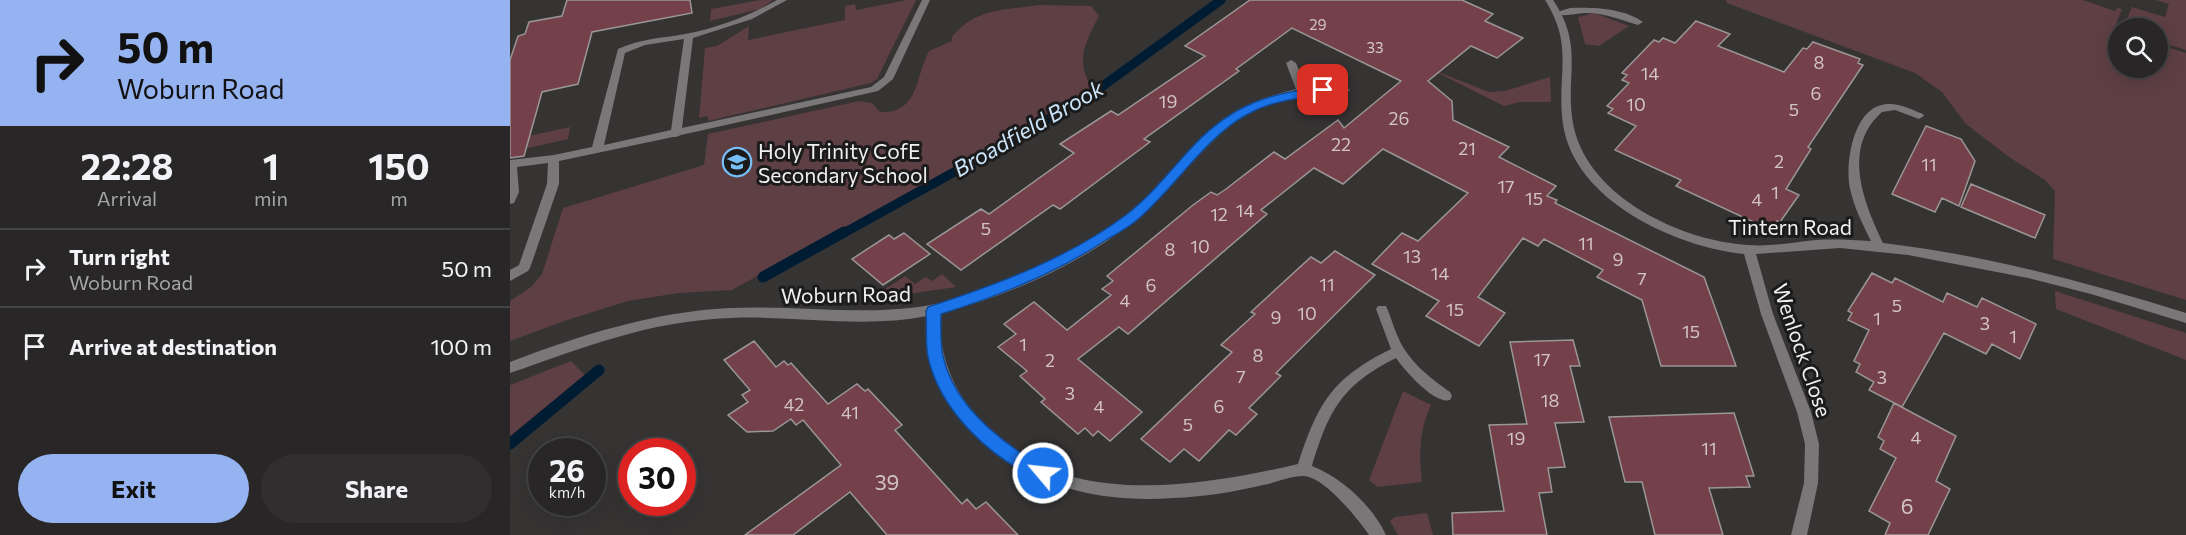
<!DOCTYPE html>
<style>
body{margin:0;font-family:Commissioner,sans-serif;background:#302e2e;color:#f1f3f6;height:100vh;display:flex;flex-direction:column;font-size:22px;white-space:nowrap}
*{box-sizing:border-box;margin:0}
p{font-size:20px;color:#a5a5a7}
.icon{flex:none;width:33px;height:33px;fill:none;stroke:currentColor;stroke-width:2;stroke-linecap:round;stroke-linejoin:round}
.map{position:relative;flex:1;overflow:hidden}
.sheet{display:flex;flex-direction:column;background:#282626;width:510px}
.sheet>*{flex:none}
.hud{background:#95b2f1;color:#111;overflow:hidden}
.controls{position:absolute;left:1598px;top:18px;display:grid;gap:12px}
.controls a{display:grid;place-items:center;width:60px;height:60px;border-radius:50%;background:#282626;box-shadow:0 6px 24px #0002,0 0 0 2px #444343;font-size:30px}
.speed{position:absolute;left:18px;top:438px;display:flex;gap:12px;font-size:30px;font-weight:700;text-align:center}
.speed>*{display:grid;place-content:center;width:78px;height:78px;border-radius:50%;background:#282626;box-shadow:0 6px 24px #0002,0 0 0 2px #444343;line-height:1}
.speed small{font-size:15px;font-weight:400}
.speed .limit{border:9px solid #d22;background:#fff;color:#111}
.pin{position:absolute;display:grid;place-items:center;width:51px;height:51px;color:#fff;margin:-26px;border-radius:12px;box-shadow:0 3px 9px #0006}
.me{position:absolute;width:66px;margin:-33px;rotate:298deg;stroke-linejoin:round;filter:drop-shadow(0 0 4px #0008)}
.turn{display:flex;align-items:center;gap:21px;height:126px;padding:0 18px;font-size:27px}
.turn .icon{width:78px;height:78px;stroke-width:2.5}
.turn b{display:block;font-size:42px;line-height:51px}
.eta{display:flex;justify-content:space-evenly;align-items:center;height:102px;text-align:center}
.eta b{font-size:36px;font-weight:700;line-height:42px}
.cta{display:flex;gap:12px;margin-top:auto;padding:12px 18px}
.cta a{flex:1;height:69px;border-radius:36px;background:#95b2f1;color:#111;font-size:24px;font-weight:700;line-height:69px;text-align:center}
.cta a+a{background:#302e2e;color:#f1f3f6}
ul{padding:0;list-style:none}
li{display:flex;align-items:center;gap:18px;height:78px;padding:0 18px;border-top:2px solid #444343}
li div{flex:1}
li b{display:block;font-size:22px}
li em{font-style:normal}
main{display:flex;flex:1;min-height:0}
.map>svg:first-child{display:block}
.green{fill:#5e3f44}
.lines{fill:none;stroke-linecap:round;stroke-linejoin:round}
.stream-far1{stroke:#001c33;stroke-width:9}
.stream{stroke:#001c33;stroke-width:11}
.building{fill:#74414a;stroke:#9a9696;stroke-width:1.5}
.service{fill:#797778;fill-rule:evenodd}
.minor{fill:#797778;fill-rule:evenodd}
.route{fill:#1a73e8;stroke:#114b97;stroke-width:1.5}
.labels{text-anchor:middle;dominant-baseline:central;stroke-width:6;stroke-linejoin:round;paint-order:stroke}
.far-number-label{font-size:15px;fill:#d2c4c6}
.number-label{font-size:18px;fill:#d2c4c6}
.poi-label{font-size:21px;fill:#f2eff0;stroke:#1c1b1b;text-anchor:start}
.street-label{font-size:21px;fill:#f2eff0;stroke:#1c1b1b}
.near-number-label{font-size:21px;fill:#d2c4c6}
.water-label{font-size:22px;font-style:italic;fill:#cce6fc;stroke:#1c1b1b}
</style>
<main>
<section class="sheet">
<div class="hud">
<div class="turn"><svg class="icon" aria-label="right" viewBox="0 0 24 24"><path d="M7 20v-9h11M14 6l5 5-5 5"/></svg><div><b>50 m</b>Woburn Road</div></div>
</div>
<div class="eta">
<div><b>22:28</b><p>Arrival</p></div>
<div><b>1</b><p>min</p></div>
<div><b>150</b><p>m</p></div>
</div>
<ul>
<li><svg class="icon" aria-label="right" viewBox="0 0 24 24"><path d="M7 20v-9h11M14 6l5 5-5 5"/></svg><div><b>Turn right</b><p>Woburn Road</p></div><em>50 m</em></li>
<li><svg class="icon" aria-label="arrive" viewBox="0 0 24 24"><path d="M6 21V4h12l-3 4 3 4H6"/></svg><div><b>Arrive at destination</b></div><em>100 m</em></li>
</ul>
<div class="cta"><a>Exit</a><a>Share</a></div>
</section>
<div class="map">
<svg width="1676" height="535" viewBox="0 0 1676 535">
<rect width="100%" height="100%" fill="#363333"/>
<!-- green -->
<path class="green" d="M250,0H263L250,9L200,21L201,9Z
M397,0H406L367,79L361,83L198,121V116L189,118L195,48L207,46L239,26L238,40L335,20V6L345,4L346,10Z
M1216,0H1573L1605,11L1607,8L1612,9L1604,29L1608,31V68H1647V44L1676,53V300L1543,259L1545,191L1535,180L1499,157L1456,124L1432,92L1405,73L1217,3Z
M1646,0H1676V50L1647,41V28H1613L1622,7L1655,17L1659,4Z
M530,5L581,6L589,16C575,43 565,60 582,89L492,141L222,290L169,293L118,301L57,320L0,341V301L21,287L32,274L53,208L194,165L198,134L349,101L362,103L370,112C409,114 405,77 419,51L442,41V37C464,8 496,10 530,5Z
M1084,13L1119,26L1089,46L1075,44L1068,17Z
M918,68L979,92L995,91L1040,77L1041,102H1010L994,106Z
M60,127L58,139L10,150L14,137Z
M432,274L446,287L398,294L366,295L395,276L405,284L416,277L422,281Z
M1545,291L1676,333V360L1546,309Z
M61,361L75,375L0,436V385Z
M893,391L921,405C909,431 909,455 912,482L867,487L859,480Z
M917,513L923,535H888L880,521L885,517Z"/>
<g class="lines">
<!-- stream-far1 -->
<path class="stream-far1" d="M332,234L513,134L590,88L711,0"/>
<!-- stream -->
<path class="stream" d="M253,277L334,232
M0,444L89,370"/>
</g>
<!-- building -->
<path class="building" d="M57,0H180L182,13L82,32L68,84L32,92L14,156L0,158V60L8,36L15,34L19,22L52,16Z
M740,0H952L983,14L975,21L1013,38L987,58L961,46L918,81L942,101L943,120L999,147L989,157L1046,186L1037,196L1047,200L1045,203L1194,277L1226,366H1151L1132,300L1087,277L1093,270L1034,239L1028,246L1013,238L968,297L995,313L969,346L916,316L929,301L862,264L892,233L908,241L958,193L873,149L833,184L804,168L751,210L757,214L618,334L609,327L568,359L632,412L600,441L588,431L583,436L575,428L568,434L531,402L535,399L510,376L517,371L488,347L506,334L494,324L524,302L557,330L601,295L592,289L603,281L597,276L683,205L701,192L707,195L716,189L764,152L775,159L828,120L834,128L891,81L782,28L726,69L729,71L634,139L640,142L550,209L543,205L451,270L417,244L471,209L479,214L564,153L550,144L601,111L608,115L695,56L675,46Z
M1186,21L1220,34L1208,46L1274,72L1293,48L1297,49L1303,42L1350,59L1348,63L1353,65L1298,147L1301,149L1276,189L1289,195L1270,222L1267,221L1263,226L1254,223L1252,226L1166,186L1171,180L1105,150L1126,126L1098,113L1103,109L1097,106L1119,83L1112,80L1117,75L1112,73L1144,40L1149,42L1153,38L1165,43Z
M1416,126L1451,139L1465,161L1449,206L1432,198L1425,212L1382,194Z
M1461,184L1535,215L1525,238L1451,207Z
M394,233L420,254L373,285L342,259L379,235L384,239Z
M825,251L865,275L766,373L771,376L739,408L747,414L726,435L719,430L689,461L674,449L660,462L631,439L722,352L711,345L745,314L741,312L801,257L811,263Z
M1362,273L1382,283L1385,278L1433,302L1437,293L1467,307L1472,298L1526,324L1510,359L1482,344L1476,354L1434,333L1392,407L1359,390L1364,382L1346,372L1350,364L1344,361L1359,330L1338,320L1342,313L1338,311Z
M1063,340L1070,366H1060L1074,422L1045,423L1055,467L1038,468L1042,492L1029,493L1037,535H943L942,513L994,511L979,425L1017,424L1000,342Z
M244,341L266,367L274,361L278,365L281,363L318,404L347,384L355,391L358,389L392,425L385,430L452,504L457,499L466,509L476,502L508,535H377L340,492L283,535H235L331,465L293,420L286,425L281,419L263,431L237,432L218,415L238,402L232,395L240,390L214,360Z
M1384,403L1446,436L1426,481L1440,489L1418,535H1375L1380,523L1359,511L1386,458L1370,449L1374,441L1368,437Z
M1224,413L1244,476H1236L1240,487L1199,488L1213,535H1145L1132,482H1115L1099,417Z"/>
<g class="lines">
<!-- service -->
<path class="service" d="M267,0H277L242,19L183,38L172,128L361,87L374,77L412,0H420L383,79L368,91L171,135L166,137H163L49,161V184L20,268L18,271L0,281V270L9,265L37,184L38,163L7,167L9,192L4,203L0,204V160L44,155L82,147L108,49C129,39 152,38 175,34C207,28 239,16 267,0ZM174,39L161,130L94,145L115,53L135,45Z
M1060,8C1082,7 1114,8 1133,22L1128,25C1111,20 1095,13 1077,13C1067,13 1052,18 1044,13Z"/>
<!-- minor -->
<path class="minor" d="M1035,0H1043C1076,49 1053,78 1064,128C1080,198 1172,241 1238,245C1261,247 1284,242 1306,240C1324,239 1343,240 1361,241C1353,225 1344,207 1340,189C1335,166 1342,116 1368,106C1383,100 1399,108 1413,114L1414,116L1409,119L1385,110L1372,112C1331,148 1354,203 1373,243C1476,255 1577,282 1676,313V323L1581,294L1518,278L1398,255L1330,248L1246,254L1263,314L1301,412L1309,444L1308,483L1297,535H1281L1294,483L1295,444L1287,412L1251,314L1234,254C1166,247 1064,201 1053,124C1046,75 1065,47 1035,0Z
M781,60L786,63L796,88L835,87L840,90L835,93C820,93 804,92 789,95C702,113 685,174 622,223C567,266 497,296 429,314C430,361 445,398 481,430C488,436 495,442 502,448C578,506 702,484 788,464C808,403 822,378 881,349L866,309L868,306H876C881,316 883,327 888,337C898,361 919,377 940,392L942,396L940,400C925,405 894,370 886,358C832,385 819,410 802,466C832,478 862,505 876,535H859C848,519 814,476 793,476C780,476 765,483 753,485C724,492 693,497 663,498C635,500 605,499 577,493C490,474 417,409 417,316C352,329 286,315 221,318C138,321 76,347 0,373V362C71,335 143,312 219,308C305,304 382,323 467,293C519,275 576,250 619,214C658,181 685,133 731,108C748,99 767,94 786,89L776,63Z"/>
</g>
<!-- route -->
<path class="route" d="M813,86L817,87V92C789,99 763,100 738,114C696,136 664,189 627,220C618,228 606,234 596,240C545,274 489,296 431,314C431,327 430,343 433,356C442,398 477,430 511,453C520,459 537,462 541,473L539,478L533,480C482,461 430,411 418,357C415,342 417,325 416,311L418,307C488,284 557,259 616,215C643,194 663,167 686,143C725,103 760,94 813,86Z"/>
<!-- icons -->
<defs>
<g id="school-ring" transform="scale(1.5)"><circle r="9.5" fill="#1c1b1b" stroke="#77bff7" stroke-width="1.5"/><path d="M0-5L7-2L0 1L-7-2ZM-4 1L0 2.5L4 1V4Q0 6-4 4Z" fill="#77bff7"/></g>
</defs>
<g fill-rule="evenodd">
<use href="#school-ring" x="227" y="162"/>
</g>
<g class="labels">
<!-- far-number labels -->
<g class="far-number-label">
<text x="808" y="24">29</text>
<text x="865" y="47">33</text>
</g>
<!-- number labels -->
<g class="number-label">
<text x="1309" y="62">8</text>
<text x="1140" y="73">14</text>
<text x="1306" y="93">6</text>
<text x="658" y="101">19</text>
<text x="1126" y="104">10</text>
<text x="1284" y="109">5</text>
<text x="889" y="118">26</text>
<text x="831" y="144">22</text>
<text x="957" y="148">21</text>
<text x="1269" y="161">2</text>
<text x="1419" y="164">11</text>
<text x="996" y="186">17</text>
<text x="1265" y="192">1</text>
<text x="1024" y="198">15</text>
<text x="1247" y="199">4</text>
<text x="735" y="210">14</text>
<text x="709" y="214">12</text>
<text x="476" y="228">5</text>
<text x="1076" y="243">11</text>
<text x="690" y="246">10</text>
<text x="660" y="249">8</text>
<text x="902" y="256">13</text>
<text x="1108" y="259">9</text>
<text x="930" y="273">14</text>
<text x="1132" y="278">7</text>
<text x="817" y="284">11</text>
<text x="641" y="285">6</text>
<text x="615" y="300">4</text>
<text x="1387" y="305">5</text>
<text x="945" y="309">15</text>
<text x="797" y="313">10</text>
<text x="766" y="317">9</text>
<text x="1367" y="318">1</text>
<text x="1475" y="323">3</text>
<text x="1181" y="331">15</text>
<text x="1503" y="336">1</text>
<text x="513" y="344">1</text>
<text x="748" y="355">8</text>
<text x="1032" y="359">17</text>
<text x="540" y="360">2</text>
<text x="731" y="376">7</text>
<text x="1372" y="377">3</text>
<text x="560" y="393">3</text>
<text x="1040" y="400">18</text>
<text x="284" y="404">42</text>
<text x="589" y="406">4</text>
<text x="709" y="406">6</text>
<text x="340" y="412">41</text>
<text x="678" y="424">5</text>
<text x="1406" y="437">4</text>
<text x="1006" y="438">19</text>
<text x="1199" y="448">11</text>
</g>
<!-- poi labels -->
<g class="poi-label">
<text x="248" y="150">Holy Trinity CofE<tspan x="248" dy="24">Secondary School</tspan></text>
</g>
<!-- street labels -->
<g class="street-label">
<text x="1280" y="226">Tintern Road</text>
<text transform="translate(336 294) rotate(-1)">Woburn Road</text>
<text transform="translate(1293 350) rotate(71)">Wenlock Close</text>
</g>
<!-- near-number labels -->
<g class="near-number-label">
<text x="377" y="481">39</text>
<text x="1397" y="505">6</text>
</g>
<!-- water labels -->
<g class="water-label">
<text transform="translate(518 128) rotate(-30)">Broadfield Brook</text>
</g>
</g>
</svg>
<div class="controls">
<a><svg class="icon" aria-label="search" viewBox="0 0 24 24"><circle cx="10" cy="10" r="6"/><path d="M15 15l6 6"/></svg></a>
</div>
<div class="speed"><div>26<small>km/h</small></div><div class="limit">30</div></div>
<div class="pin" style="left:813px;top:90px;background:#d93025"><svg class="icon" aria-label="arrive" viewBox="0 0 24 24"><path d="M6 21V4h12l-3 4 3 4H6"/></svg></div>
<svg class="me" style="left:533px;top:473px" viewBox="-20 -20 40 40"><circle r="17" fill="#1a73e8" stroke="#fff" stroke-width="3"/><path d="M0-11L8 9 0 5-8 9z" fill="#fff"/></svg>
</div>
</main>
